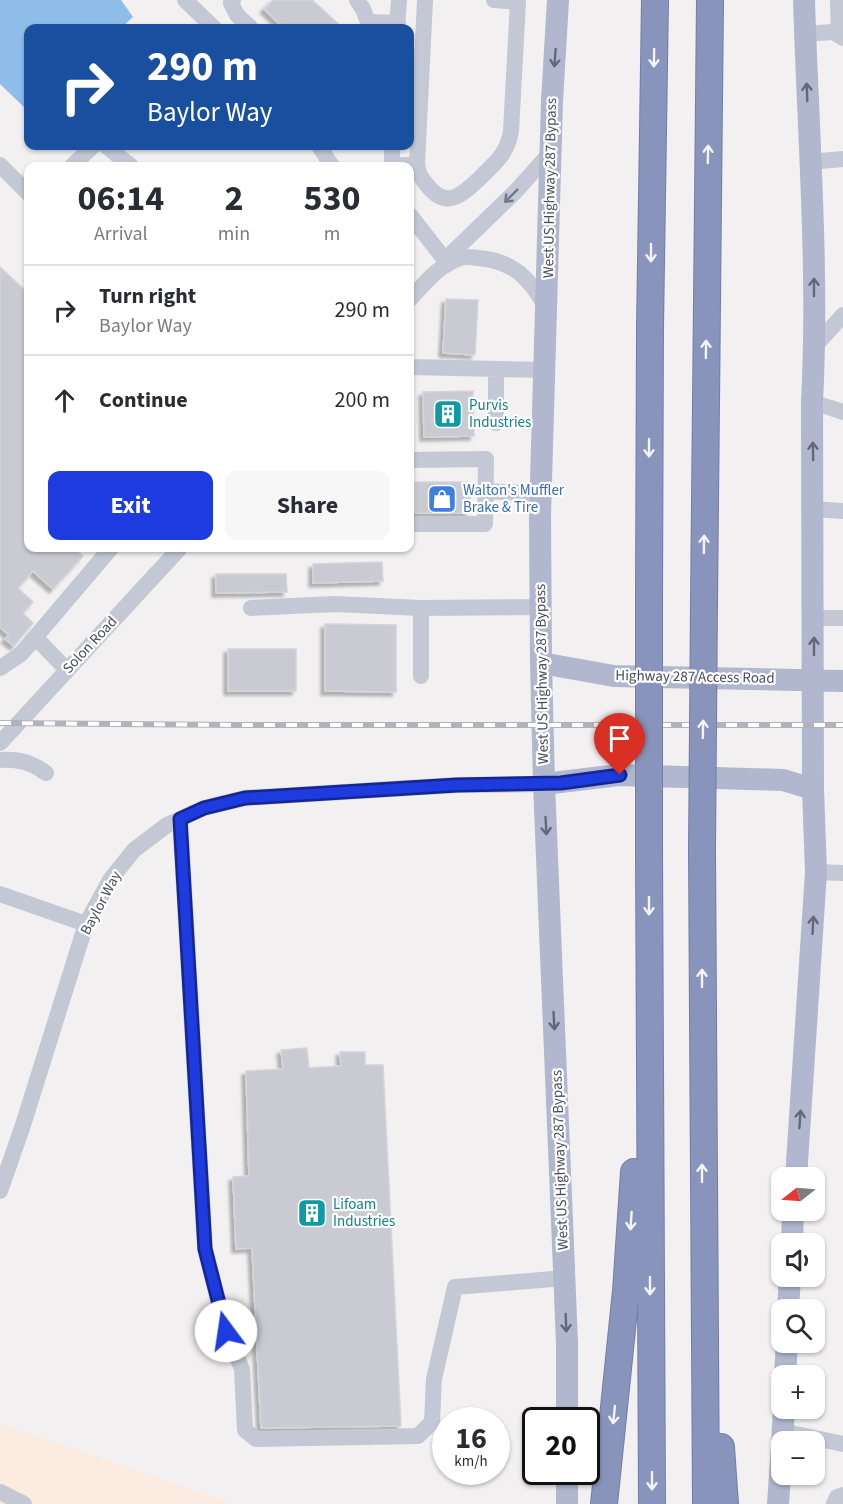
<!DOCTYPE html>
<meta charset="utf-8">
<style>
body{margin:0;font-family:"Source Sans 3",sans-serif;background:#f7f7f7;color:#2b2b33;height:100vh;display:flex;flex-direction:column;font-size:22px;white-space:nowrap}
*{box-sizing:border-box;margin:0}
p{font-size:20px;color:#7c7c81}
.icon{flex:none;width:33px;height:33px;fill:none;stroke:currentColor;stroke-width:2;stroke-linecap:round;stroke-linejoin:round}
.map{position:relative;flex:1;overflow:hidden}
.details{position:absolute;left:24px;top:162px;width:390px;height:390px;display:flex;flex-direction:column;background:#fff;border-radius:12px;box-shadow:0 2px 4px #0004}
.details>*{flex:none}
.top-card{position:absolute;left:24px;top:24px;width:390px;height:126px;border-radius:12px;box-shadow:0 2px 4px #0004;background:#1a4fa0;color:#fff;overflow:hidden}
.needle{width:39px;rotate:253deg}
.buttons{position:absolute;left:771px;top:1167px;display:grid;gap:12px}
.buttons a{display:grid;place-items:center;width:54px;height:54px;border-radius:12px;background:#fff;box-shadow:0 2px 4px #0004;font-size:30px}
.speed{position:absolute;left:432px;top:1407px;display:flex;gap:12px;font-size:30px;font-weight:700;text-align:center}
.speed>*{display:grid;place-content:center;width:78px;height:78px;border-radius:50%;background:#fff;box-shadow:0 2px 4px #0004;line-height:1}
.speed small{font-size:15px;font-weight:400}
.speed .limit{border:3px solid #111;border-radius:9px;background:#fff;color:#111}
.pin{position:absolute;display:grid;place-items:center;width:51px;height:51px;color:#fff;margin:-62px -26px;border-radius:50% 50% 50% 0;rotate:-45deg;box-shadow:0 0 6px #0007}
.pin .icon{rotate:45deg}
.me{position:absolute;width:66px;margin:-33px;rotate:346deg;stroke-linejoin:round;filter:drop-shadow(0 0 4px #0008)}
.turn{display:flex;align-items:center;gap:21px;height:126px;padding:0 24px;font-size:27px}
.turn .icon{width:78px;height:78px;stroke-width:2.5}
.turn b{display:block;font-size:42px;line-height:51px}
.eta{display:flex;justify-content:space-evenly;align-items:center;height:102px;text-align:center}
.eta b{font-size:36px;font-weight:700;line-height:42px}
.button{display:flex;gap:12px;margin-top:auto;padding:12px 24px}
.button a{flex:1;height:69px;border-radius:12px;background:#1d3bdf;color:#fff;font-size:24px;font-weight:700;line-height:69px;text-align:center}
.button a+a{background:#f7f7f7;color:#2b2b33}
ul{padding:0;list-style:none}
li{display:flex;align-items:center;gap:18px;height:90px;padding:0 24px;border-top:2px solid #e1e1e2}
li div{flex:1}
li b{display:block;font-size:22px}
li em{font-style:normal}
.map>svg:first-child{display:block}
.medical{fill:#fbebe1}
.water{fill:#8ebdea}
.building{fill:#cacbd2;stroke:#d4d4db;stroke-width:1.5;filter:url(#shadow)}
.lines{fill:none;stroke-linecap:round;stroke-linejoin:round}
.highway-casing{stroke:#747ea9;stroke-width:28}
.minor{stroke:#c4c8d4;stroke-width:16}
.major{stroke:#b0b7ce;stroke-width:22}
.highway{stroke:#8994bd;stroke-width:26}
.rail-casing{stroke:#b2b3ba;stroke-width:6}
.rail{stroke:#fff;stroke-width:4;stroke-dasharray:11;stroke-linecap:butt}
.highway-bridge-casing{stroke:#747ea9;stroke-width:28;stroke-linecap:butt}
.highway-bridge{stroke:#8994bd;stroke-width:26}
.oneway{stroke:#626879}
.oneway2{stroke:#f3f4f8}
.oneway3{stroke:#737887}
.route-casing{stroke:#132691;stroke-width:15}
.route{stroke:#1d3bdf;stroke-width:10}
.labels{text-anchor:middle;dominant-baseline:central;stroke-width:4.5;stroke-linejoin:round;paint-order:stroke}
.street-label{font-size:15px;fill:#484d5d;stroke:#fff}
.culture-label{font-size:15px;fill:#0d838f;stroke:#fff;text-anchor:start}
.shop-label{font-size:15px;fill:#366cbe;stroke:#fff;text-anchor:start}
</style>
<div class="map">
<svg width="843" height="1504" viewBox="0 0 843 1504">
<defs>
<filter id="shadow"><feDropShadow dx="-4" dy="4" stdDeviation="1.5" flood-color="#0004"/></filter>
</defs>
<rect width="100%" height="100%" fill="#f2f0f0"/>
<!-- medical -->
<path class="medical" d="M0,1424L233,1504H0Z"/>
<!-- water -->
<path class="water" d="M0,0H121L133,17L121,28H28V111L0,84Z"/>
<!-- building -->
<path class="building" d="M273,0H312L343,28H284L264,9Z
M0,267L28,293V548H74L83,556L53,589L33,571L18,588L33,602L23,613L33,623L14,646L5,639L9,635L0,627Z
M446,299L478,300L475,355L443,353Z
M473,391L474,436L424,437L423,392Z
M415,482H470V513H415Z
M382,562L383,581L313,583V564Z
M216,574H286L287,592L216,593Z
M325,624L396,625V692L325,691Z
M228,649H296V691H228Z
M307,1048L309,1068L341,1066L340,1052H365V1065H383L401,1426L261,1428L252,1248L236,1249L233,1177L249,1176L246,1071L283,1069L281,1050Z"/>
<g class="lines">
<!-- highway casing -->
<g class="highway-casing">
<path id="highway" d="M649,600L650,328L655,0
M704,603L710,0
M649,848L652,1504
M702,850L706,1504
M721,1447L725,1504
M604,1504L626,1291L634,1172"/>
</g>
<!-- minor -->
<path class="minor" d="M185,0L214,28
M233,0L231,3L237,15L251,28
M357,0L363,9L368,22
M838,0L839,35
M367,28L368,22L398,23
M397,28L399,0
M805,34L833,32L843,38
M106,146L131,166
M319,146L332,166
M392,146V166
M809,162L843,159
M417,164L425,0
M0,165L28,193
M72,166L93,146
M392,166L417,164C418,173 421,178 427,185C447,211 463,194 481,177C497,161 507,154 511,131L518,2L494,0
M410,215L448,264
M448,264L453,252L516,191L550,153
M410,299C424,284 440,264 460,258C466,256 472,257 478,258C514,261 529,278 546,307
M815,346L843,315
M410,367L545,370
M812,402L843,412
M496,423V370
M410,460L486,459L485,524H410
M486,491L541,494
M813,509L843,511
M251,608L335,604L421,608
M814,618H843
M36,638L67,670
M0,668L21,654L111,548
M421,676V608L541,607
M0,743L180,548
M0,760C19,759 31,762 46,773
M180,819L205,1249L226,1331L242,1369L245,1430L256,1439L418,1436L432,1422L434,1379L455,1287L565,1278
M816,872L843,873
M0,894L86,924
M0,1191L23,1125L86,924L110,880L134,850L167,825L204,808L245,798L457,785L544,784
M782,1431L843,1444
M0,1492L24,1504
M834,1504L837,1497L843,1495"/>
<!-- major -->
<path class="major" d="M558,0L552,101L540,516L541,663L544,784L567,1343V1420
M541,663L614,676L843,681
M544,784L619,775L783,780L813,789
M796,1178L816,872L813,789L812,402C819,269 808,133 804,0
M792,1244L793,1210
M788,1310L790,1276
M785,1376L787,1342
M782,1442L784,1408
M567,1504V1472
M778,1504L782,1446"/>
<!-- highway -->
<use href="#highway" class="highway"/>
<!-- rail casing -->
<g class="rail-casing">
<path id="rail" d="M0,723L237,725H843"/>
</g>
<!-- rail -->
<use href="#rail" class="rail"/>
<!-- highway-bridge casing -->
<g class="highway-bridge-casing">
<path id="highway-bridge" d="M649,600V848
M702,850L704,603"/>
</g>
<!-- highway-bridge -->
<use href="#highway-bridge" class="highway-bridge"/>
</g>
<!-- one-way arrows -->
<defs><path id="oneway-shaft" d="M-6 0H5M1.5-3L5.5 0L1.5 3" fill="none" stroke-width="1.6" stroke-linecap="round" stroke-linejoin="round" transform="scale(1.5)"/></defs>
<g class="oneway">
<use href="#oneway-shaft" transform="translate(555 58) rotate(94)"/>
<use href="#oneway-shaft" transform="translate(807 92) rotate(-92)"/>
<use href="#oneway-shaft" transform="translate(814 287) rotate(-90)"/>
<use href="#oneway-shaft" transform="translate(813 451) rotate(-91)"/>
<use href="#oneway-shaft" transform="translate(814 646) rotate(-90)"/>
<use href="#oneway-shaft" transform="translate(546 826) rotate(87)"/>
<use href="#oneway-shaft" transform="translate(813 925) rotate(-87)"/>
<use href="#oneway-shaft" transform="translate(554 1021) rotate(87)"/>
<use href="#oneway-shaft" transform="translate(800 1119) rotate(-86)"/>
<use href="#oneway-shaft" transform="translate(566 1323) rotate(88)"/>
</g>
<g class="oneway2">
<use href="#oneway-shaft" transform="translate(654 58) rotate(91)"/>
<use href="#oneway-shaft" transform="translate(708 154) rotate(-89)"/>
<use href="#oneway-shaft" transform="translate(651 253) rotate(90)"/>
<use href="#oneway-shaft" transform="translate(706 349) rotate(-89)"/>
<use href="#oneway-shaft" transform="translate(649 448) rotate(90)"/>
<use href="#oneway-shaft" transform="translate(704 544) rotate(-89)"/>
<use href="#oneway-shaft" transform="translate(703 729) rotate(-89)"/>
<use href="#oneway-shaft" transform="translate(649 906) rotate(90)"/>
<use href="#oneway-shaft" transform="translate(702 978) rotate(-90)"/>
<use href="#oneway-shaft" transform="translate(702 1173) rotate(-90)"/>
<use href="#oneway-shaft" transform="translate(631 1221) rotate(94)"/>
<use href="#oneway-shaft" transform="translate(650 1286) rotate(90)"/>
<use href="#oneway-shaft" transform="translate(614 1415) rotate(96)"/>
<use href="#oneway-shaft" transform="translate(652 1481) rotate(90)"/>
</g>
<use class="oneway3" href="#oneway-shaft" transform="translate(511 196) rotate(135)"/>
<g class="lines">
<!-- route casing -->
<g class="route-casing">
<path id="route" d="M226,1331L205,1249L180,819L204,808L245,798L457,785L561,783L620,775"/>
</g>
<!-- route -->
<use href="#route" class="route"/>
</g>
<!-- icons -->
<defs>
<g id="building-square" transform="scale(1.5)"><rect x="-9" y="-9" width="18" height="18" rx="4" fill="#0f9aa8" stroke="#fff"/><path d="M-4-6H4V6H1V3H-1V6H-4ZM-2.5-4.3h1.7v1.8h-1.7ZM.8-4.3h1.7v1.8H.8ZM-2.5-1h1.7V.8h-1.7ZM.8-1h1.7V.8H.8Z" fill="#fff"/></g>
<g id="shop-square" transform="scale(1.5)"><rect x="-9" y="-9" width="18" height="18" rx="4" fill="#3f7fe0" stroke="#fff"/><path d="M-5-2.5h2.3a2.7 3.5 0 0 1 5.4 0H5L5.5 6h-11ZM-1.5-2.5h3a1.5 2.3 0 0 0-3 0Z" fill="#fff"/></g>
</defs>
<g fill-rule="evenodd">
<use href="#building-square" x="448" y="414"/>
<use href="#shop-square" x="442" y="499"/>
<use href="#building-square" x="312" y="1213"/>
</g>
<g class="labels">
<!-- street labels -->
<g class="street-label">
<text transform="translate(550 188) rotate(-89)">West US Highway 287 Bypass</text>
<text transform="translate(90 645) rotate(-47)">Solon Road</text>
<text transform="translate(542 674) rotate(-91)">West US Highway 287 Bypass</text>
<text transform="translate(695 677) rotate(1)">Highway 287 Access Road</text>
<text transform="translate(101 903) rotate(-62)">Baylor Way</text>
<text transform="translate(560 1160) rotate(-92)">West US Highway 287 Bypass</text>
</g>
<!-- culture labels -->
<g class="culture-label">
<text x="469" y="405">Purvis<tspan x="469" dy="17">Industries</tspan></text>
<text x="333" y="1204">Lifoam<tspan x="333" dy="17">Industries</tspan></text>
</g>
<!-- shop labels -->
<g class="shop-label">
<text x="463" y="490">Walton's Muffler<tspan x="463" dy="17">Brake &amp; Tire</tspan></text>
</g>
</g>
</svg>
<div class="buttons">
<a><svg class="needle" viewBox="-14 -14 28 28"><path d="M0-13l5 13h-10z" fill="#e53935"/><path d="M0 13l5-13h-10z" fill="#7c7c81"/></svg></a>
<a><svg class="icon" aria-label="sound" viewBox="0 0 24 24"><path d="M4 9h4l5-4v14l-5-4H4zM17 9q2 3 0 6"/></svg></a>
<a><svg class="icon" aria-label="search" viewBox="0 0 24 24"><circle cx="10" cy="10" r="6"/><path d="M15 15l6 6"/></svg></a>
<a>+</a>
<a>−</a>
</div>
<div class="speed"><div>16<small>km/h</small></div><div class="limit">20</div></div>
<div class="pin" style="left:620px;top:775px;background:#d93025"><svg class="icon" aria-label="arrive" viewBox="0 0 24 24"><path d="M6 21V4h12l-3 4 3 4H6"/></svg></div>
<svg class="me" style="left:226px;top:1331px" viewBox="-20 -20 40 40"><circle r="19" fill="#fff"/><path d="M0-13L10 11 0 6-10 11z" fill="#1d3bdf"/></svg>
<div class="top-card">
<div class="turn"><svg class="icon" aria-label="right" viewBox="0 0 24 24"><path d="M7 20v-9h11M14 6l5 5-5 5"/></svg><div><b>290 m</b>Baylor Way</div></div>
</div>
<section class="details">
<div class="eta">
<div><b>06:14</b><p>Arrival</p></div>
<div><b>2</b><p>min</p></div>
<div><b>530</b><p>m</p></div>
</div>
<ul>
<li><svg class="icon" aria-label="right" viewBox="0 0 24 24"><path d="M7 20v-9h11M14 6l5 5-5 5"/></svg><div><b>Turn right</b><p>Baylor Way</p></div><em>290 m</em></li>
<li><svg class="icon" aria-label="ahead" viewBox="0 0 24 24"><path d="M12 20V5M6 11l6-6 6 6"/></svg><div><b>Continue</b></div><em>200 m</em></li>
</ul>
<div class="button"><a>Exit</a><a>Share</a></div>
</section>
</div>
